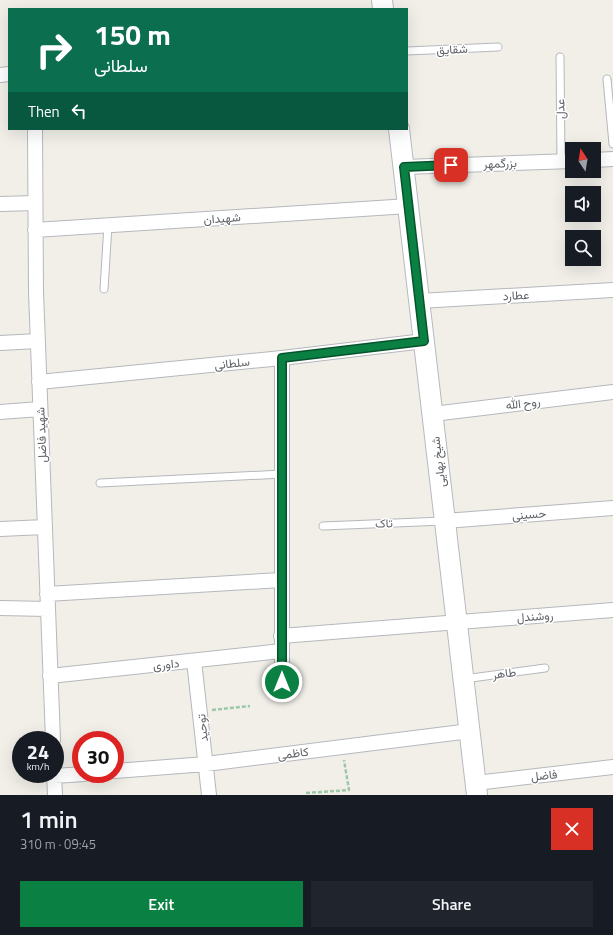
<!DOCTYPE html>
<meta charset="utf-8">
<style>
body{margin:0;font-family:"Titillium Web",Vazirmatn,sans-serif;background:#20242c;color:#f1f3f6;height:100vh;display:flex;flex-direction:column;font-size:15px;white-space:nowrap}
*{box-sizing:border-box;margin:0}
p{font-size:13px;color:#9ea1a6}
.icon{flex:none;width:22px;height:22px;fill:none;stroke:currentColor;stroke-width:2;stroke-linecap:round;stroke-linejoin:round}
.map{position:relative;height:795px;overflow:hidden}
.panel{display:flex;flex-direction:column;background:#171b24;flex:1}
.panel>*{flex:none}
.hud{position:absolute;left:8px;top:8px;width:400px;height:122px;border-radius:0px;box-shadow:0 4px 16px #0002;background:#0b6e4f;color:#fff;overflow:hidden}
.needle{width:26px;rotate:348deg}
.tools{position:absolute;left:565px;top:142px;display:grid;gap:8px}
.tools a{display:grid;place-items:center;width:36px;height:36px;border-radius:0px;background:#171b24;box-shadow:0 4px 16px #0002;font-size:20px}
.speed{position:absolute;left:12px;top:731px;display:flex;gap:8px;font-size:20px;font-weight:700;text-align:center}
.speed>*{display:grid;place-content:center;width:52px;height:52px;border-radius:50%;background:#171b24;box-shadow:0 4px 16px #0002;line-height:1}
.speed small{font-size:10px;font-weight:400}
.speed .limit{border:6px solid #d22;background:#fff;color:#111}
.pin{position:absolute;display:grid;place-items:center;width:34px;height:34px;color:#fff;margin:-17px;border-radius:8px;box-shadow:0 2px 6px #0006}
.me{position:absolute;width:44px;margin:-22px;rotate:0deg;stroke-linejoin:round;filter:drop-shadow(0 0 3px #0008)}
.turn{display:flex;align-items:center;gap:14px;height:84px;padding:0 20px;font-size:18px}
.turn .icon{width:52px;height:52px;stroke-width:2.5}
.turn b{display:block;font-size:28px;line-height:34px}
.then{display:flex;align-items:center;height:38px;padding:0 20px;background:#0003;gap:8px;font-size:15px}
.round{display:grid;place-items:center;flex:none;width:42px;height:42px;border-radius:0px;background:#20242c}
.overview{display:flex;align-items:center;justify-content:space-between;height:68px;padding:0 20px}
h1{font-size:24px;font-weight:600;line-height:30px}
.button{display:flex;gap:8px;margin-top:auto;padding:8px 20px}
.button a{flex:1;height:46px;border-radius:0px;background:#0b8043;color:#fff;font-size:16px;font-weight:600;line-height:46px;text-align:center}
.button a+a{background:#20242c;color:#f1f3f6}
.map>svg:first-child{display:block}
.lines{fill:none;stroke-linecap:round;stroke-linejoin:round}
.service-casing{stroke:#b5b8bc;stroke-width:9}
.minor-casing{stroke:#b5b8bc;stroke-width:16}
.secondary-casing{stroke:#b6babf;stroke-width:22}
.path{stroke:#9cc7a9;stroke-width:2.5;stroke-dasharray:4 2;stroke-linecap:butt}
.service{stroke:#fff;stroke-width:7}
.minor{stroke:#fff;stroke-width:14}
.secondary{stroke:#fff;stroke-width:20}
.route-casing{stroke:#07532c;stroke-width:10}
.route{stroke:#0b8043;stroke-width:7}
.labels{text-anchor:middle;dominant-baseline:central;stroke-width:3;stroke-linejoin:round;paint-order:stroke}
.street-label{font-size:12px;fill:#5f6368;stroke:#fff}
</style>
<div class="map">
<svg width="613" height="795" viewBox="0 0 613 795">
<rect width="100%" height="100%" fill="#f1efe8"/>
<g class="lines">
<!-- service casing -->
<g class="service-casing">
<path id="service" d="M407,51L498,47
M560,57L561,161
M607,79L613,144
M104,289L108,225
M100,483L282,474
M323,526L443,521
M464,679L545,668"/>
</g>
<!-- minor casing -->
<g class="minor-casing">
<path id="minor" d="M0,75L9,74
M35,129L36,292L53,740
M594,160L613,159
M404,167L572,161
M0,204L35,203
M35,230L409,206
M419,301L613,290
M0,343L38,341
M39,382L282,358L424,341
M0,412L40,409
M433,414L613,392
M445,521L613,508
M0,529L45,527
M47,594L281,580
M0,608L48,609
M281,636L613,610
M194,661L209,795
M50,676L281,651
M282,682V358
M115,771L206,764L470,731
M54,774L55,795
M54,776L84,774
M476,783L613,767"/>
</g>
<!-- secondary casing -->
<g class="secondary-casing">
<path id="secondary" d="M382,0L383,9
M399,129L477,795"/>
</g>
<!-- path -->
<path class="path" d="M212,710L250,706
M306,793L349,790L344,760"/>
<!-- service -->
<use href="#service" class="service"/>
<!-- minor -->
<use href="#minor" class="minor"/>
<!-- secondary -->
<use href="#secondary" class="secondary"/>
</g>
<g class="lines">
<!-- route casing -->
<g class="route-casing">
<path id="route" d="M282,682V358L424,341L404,167L451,165"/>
</g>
<!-- route -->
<use href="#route" class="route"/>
</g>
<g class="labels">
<!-- street labels -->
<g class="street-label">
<text transform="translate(452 49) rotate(-3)">شقایق</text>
<text transform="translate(560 109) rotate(-91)">عدل</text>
<text transform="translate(500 163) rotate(-2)">بزرگمهر</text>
<text transform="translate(222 218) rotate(-4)">شهیدان</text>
<text transform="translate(516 295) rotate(-3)">عطارد</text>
<text transform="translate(232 363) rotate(-6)">سلطانی</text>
<text transform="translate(523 403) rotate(-7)">روح الله</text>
<text transform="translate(41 435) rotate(-92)">شهید فاضل</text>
<text transform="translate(438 462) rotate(-97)">شیخ بهایی</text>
<text transform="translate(529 514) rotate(-4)">حسینی</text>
<text transform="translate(384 523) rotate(-2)">تاک</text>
<text transform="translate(535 616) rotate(-4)">روشندل</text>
<text transform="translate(166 664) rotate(-6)">داوری</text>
<text transform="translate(504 673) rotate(-7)">طاهر</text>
<text transform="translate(202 728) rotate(-96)">توحید</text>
<text transform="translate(293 753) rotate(-7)">کاظمی</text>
<text transform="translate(544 775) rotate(-6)">فاضل</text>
</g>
</g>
</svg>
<div class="tools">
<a><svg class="needle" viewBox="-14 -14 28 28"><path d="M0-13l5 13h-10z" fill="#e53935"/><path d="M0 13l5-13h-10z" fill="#9ea1a6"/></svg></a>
<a><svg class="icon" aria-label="sound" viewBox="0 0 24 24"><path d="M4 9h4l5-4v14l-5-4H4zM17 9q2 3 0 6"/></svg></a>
<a><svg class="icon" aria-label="search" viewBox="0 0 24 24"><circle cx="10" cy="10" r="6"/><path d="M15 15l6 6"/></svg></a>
</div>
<div class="speed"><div>24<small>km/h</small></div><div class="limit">30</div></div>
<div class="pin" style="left:451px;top:165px;background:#d93025"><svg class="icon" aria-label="arrive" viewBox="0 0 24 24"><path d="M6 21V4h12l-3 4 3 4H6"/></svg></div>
<svg class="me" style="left:282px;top:682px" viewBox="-20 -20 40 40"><circle r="17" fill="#0b8043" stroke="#fff" stroke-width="3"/><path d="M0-11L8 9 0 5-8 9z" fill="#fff"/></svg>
<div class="hud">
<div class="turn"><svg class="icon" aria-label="right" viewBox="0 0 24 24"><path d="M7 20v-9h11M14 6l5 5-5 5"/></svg><div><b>150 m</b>سلطانی</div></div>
<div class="then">Then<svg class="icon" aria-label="left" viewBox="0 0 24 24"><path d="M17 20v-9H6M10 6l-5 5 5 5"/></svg></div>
</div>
</div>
<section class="panel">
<div class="overview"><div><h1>1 min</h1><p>310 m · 09:45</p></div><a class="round" style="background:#d93025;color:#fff"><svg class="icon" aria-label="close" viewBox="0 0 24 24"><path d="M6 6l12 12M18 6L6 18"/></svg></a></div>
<div class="button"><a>Exit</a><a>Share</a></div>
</section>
